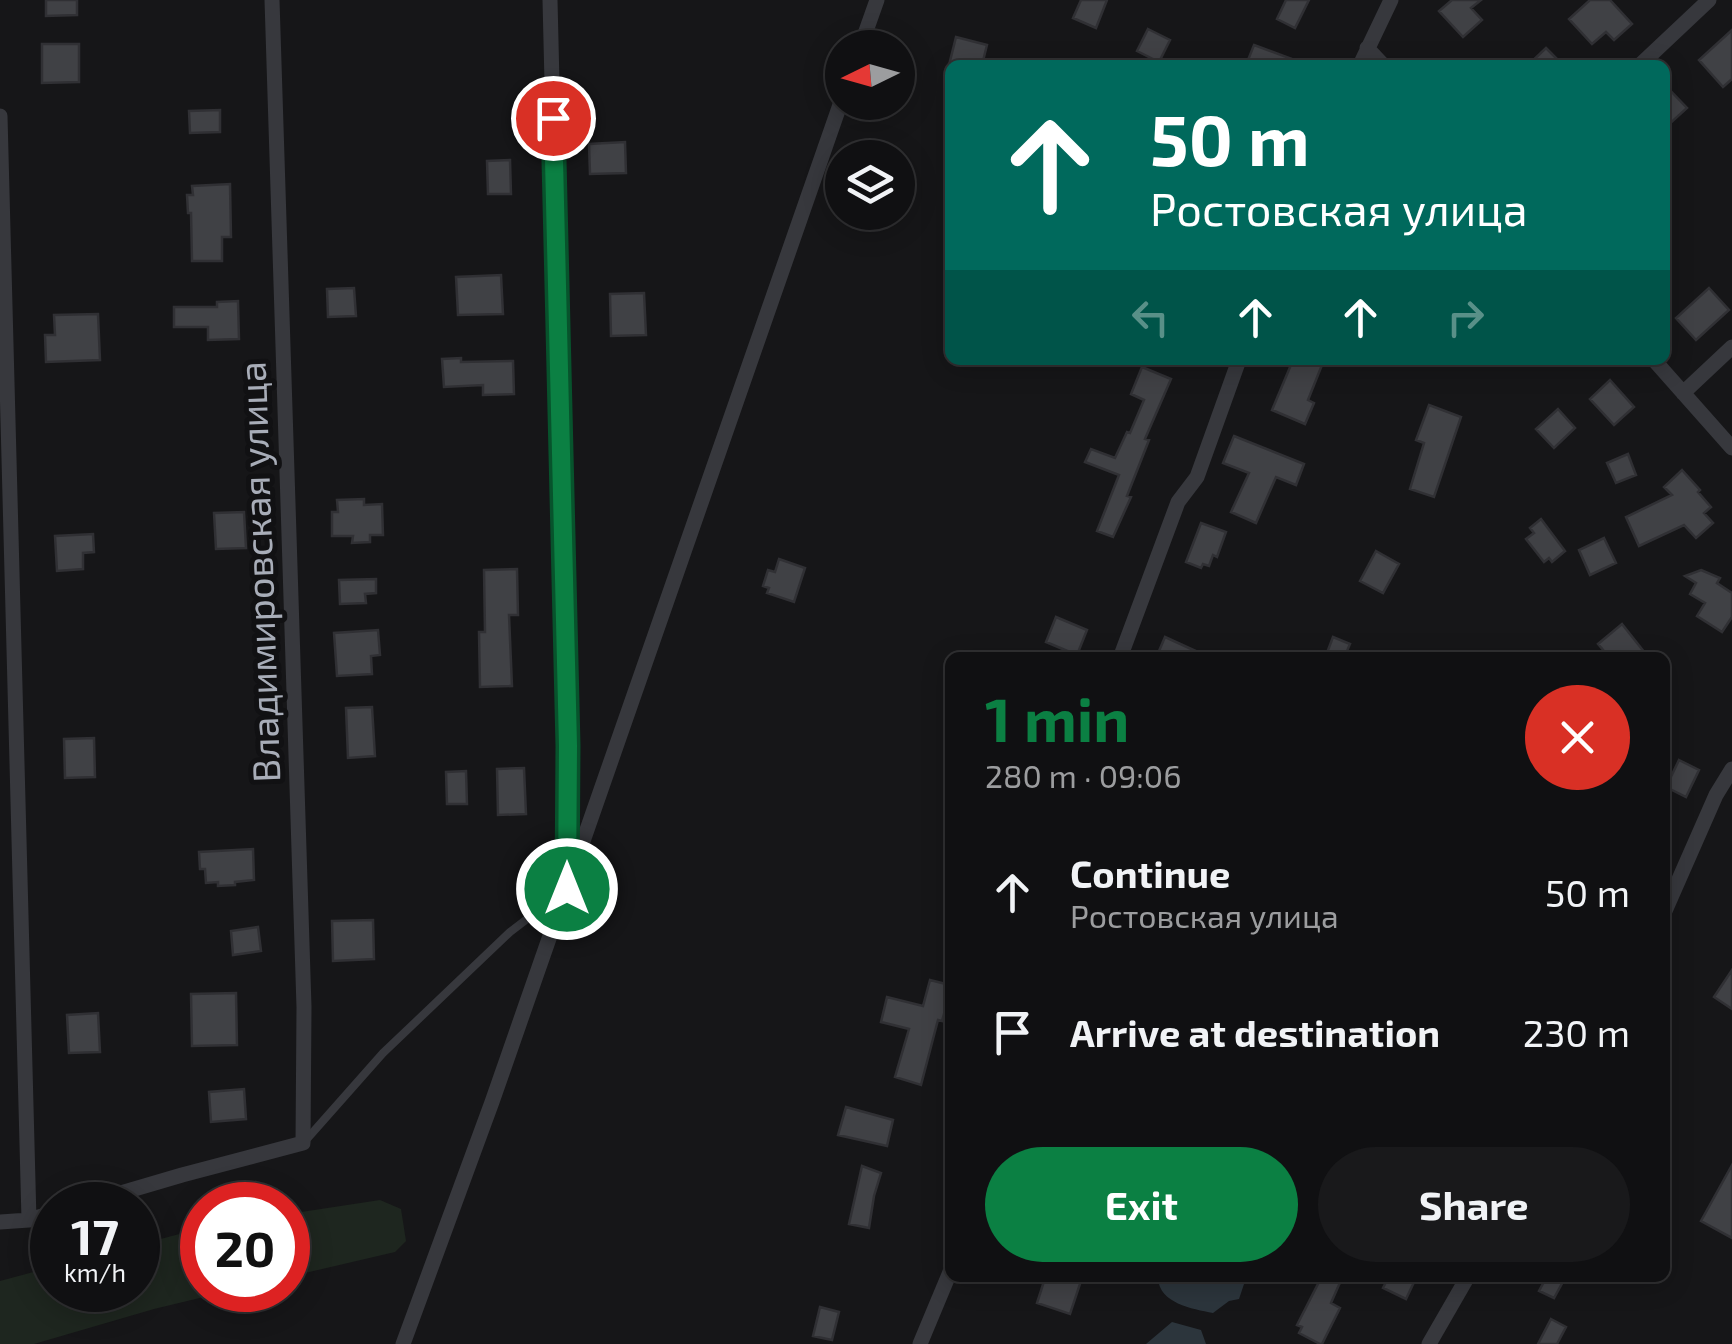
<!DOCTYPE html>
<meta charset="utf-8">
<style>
body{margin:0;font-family:"Exo 2",sans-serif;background:#19191b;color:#f1f3f6;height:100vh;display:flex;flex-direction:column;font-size:38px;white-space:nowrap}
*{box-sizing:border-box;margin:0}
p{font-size:32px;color:#9c9d9f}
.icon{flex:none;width:55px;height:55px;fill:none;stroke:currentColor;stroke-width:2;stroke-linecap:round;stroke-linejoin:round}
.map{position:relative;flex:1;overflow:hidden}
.details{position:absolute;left:945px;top:652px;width:725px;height:630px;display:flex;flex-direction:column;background:#101012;border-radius:15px;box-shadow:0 5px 25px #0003,0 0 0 2px #303032}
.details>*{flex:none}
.guide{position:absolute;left:945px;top:60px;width:725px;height:305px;border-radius:15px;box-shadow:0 5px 25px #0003,0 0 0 2px #303032;background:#00695c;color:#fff;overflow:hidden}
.needle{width:65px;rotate:265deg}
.buttons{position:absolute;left:825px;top:30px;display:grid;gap:20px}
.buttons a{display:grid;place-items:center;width:90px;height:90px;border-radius:50%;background:#101012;box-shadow:0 5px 25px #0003,0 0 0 2px #303032;font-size:50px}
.speed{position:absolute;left:30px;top:1182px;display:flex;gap:20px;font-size:50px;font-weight:700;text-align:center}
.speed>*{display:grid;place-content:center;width:130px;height:130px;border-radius:50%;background:#101012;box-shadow:0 5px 25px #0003,0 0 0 2px #303032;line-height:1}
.speed small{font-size:25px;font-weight:400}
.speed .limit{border:15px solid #d22;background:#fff;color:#111}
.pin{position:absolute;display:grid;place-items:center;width:85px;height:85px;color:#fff;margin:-42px;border:5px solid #fff;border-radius:50%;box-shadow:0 2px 10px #0007}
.me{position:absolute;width:110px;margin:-55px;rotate:0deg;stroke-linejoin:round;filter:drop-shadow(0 0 8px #0008)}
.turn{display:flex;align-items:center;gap:35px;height:210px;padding:0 40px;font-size:45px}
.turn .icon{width:130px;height:130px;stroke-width:2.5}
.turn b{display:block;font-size:70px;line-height:85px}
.lanes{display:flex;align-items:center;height:95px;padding:0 40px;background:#0003;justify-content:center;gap:50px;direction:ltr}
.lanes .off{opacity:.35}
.round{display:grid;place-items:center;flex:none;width:105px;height:105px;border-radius:52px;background:#19191b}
.head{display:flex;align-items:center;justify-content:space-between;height:170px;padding:0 40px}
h1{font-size:60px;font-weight:700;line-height:75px;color:#0b8043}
.action{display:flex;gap:20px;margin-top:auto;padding:20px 40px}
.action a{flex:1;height:115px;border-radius:60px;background:#0b8043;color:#fff;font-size:40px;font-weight:700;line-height:115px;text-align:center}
.action a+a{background:#19191b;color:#f1f3f6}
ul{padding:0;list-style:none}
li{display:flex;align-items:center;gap:30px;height:140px;padding:0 40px}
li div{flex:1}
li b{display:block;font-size:38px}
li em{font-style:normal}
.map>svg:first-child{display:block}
.green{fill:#1e261f}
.water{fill:#2c353c}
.building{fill:#404145;stroke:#303034;stroke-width:2.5}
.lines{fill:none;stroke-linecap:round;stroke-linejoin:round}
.service{stroke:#37383d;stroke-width:8}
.minor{stroke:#37383d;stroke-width:15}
.route-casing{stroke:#07532c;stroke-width:25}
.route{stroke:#0b8043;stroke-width:18}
.labels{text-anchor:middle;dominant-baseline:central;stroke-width:10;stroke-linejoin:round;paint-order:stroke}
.street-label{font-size:38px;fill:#a8adb8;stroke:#111113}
</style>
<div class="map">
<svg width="1732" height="1344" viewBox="0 0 1732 1344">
<rect width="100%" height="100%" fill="#161618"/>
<!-- green -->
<path class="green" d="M380,1200L401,1209L406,1241L395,1252L288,1277V1214Z
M202,1228V1290H233L154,1309L34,1344H0V1281L52,1267V1290H138V1245Z"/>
<!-- water -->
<path class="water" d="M1158,1278H1246L1239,1299L1229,1301L1213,1313C1192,1309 1159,1303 1158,1278Z
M1172,1322L1201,1330L1206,1344H1146Z"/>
<!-- building -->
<path class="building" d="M46,0H77V15L46,16Z
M1081,0H1107L1096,28L1073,18Z
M1286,0H1309L1295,28L1277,19Z
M1452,0H1481L1471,8L1482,20L1463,37L1439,11Z
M1590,0H1610L1632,24L1614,40L1606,32L1592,44L1569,19Z
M1148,29L1170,40L1159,62L1137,51Z
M1732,30V79L1723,87L1699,60Z
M956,37L987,45L982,65H949Z
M42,44H79V82L42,83Z
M1254,45L1303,63V65H1246Z
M1546,48L1563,65H1528Z
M1665,85L1687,108L1665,128Z
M220,110V132L190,133L189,111Z
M625,142L626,173L590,174L589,144Z
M510,160L511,194H488L487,161Z
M230,184L231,237H222V261H192L191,213H188L187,195H193L192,186Z
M501,275L503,314L458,315L456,277Z
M354,288L356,316L328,317L327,289Z
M1709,288L1729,310L1696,340L1676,318Z
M644,293L646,335L611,336L610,294Z
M238,301L239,339L208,340V327H174V307H217V302Z
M98,314L100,360L46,362L45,335H55L54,315Z
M461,358V362L513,361L514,394L483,395V385L444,387L442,359Z
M1293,360H1324L1308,400L1314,403L1305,424L1272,410Z
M1142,367L1171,379L1145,439L1149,440L1127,496L1131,497L1113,537L1097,531L1119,475L1085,462L1091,449L1115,458L1127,432L1130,433L1144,400L1131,394Z
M1610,380L1634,407L1614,425L1590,399Z
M1429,405L1461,417L1434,497L1410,489L1424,443L1416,440Z
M1558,409L1575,428L1554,448L1536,429Z
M1234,436L1304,464L1296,485L1276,477L1256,523L1231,512L1249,473L1223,463Z
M1628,454L1636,475L1616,483L1607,463Z
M1682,470L1700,490L1698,492L1711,507L1704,513L1713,523L1696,538L1684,525L1639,546L1626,517L1672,495L1664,487Z
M364,499V505L382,504L383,535H370V542L352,543L353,536H332V512H338L337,500Z
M244,512L246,548L216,549L214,513Z
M1541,519L1565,551L1552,562L1549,558L1544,562L1526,539L1534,533L1530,528Z
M1201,523L1226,532L1217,557L1213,555L1209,566L1203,564L1201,568L1186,562Z
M93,534L94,552L83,553V569L57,571L55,536Z
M1604,538L1616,563L1590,575L1579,550Z
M1376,551L1399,564L1383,593L1360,581Z
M779,559L805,568L794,602L767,593L769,588L763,586L768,570L775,572Z
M517,569L518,615H509L512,686L480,687L479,632H485L484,570Z
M1701,570L1720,578L1717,583L1732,593V617L1722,632L1697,616L1705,603L1690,594L1696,583L1685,576Z
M376,579V593L365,594L366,603L340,604L339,580Z
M1056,617L1087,630L1077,655L1046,642Z
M1622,624L1649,658H1610L1598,644Z
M378,630L380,655L371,656L372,674L337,676L334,633Z
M1165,637L1211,658H1156Z
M1333,637L1350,644L1344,658H1325Z
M372,707L375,756L348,758L346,708Z
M94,738L95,777L65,778L64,739Z
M1679,760L1699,770L1686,797L1666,787Z
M524,768L526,814L498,815L497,769Z
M466,771L467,804H447L446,772Z
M253,849L254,880L235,882V885L218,886V882L206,883L205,869H200L199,852Z
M373,920L374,959L333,961L332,921Z
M258,927L261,951L233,955L231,931Z
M1732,970V1009L1714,997Z
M930,980L950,985V993L942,1021L938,1020L921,1085L895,1077L909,1029L881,1022L887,997L923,1006Z
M236,993L237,1045L192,1046L191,994Z
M98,1013L100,1052L69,1053L67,1015Z
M244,1089L246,1119L211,1122L209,1092Z
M846,1107L893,1120L887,1146L838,1135Z
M1732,1165V1238L1701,1221Z
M862,1166L881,1173L874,1196L869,1228L849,1224Z
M1045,1278H1082L1070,1314L1037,1303Z
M1321,1278H1342L1331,1303L1340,1308L1322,1344H1320L1299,1333L1302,1327L1297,1325Z
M1388,1278H1416L1406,1299L1383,1288Z
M1546,1278H1565L1554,1298L1539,1291Z
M820,1307L839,1312L832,1340L813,1336Z
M1551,1319L1566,1327L1557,1344H1538Z"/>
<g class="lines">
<!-- service -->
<path class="service" d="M567,872L568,746
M306,1140L383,1053L510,932L561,893"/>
<!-- minor -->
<path class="minor" d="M550,0L568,746
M860,48L877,0
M1367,48L1383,65
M1360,65L1391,0
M1640,65L1709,0
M0,116L29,1220
M1654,360L1732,448
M1683,393L1732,347
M1120,658L1178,502L1197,477L1239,360
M1665,911L1716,795L1732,769
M80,1205L182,1175L303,1143L304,1007L272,0
M0,1222L29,1220L52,1213
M403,1344L492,1102L842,99
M920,1344L950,1272
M1429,1344L1467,1278"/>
</g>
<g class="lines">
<!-- route casing -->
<g class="route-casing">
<path id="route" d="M553,118L568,746L567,889"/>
</g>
<!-- route -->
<use href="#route" class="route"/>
</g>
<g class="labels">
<!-- street labels -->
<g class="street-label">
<text transform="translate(258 572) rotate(-92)">Владимировская улица</text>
</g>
</g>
</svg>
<div class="buttons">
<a><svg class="needle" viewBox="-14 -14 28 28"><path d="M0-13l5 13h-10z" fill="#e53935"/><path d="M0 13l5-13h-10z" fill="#9c9d9f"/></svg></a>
<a><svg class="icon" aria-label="layers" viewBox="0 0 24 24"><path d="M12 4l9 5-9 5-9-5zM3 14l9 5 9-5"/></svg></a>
</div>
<div class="speed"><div>17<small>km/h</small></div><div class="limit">20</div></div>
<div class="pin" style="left:553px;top:118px;background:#d93025"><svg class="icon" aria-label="arrive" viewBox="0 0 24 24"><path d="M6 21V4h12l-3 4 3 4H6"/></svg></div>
<svg class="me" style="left:567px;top:889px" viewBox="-20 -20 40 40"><circle r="17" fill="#0b8043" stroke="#fff" stroke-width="3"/><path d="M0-11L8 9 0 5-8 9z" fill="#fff"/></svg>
<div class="guide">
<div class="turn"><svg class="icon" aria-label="ahead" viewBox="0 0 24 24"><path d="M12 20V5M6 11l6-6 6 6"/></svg><div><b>50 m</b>Ростовская улица</div></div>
<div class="lanes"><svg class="icon off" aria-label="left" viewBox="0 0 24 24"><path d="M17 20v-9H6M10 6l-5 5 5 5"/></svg><svg class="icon" aria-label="ahead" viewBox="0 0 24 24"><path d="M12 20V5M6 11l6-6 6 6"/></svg><svg class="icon" aria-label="ahead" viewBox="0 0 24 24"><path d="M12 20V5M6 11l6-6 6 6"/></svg><svg class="icon off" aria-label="right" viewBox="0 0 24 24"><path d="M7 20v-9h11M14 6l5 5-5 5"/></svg></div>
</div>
<section class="details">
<div class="head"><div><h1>1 min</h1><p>280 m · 09:06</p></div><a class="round" style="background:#d93025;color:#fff"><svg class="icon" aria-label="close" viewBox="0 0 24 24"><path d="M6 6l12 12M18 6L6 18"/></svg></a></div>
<ul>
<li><svg class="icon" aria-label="ahead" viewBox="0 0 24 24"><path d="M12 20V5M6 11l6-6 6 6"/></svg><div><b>Continue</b><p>Ростовская улица</p></div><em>50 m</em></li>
<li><svg class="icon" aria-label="arrive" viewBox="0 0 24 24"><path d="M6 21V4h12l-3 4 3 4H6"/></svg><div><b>Arrive at destination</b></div><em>230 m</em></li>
</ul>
<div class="action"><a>Exit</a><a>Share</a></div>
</section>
</div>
